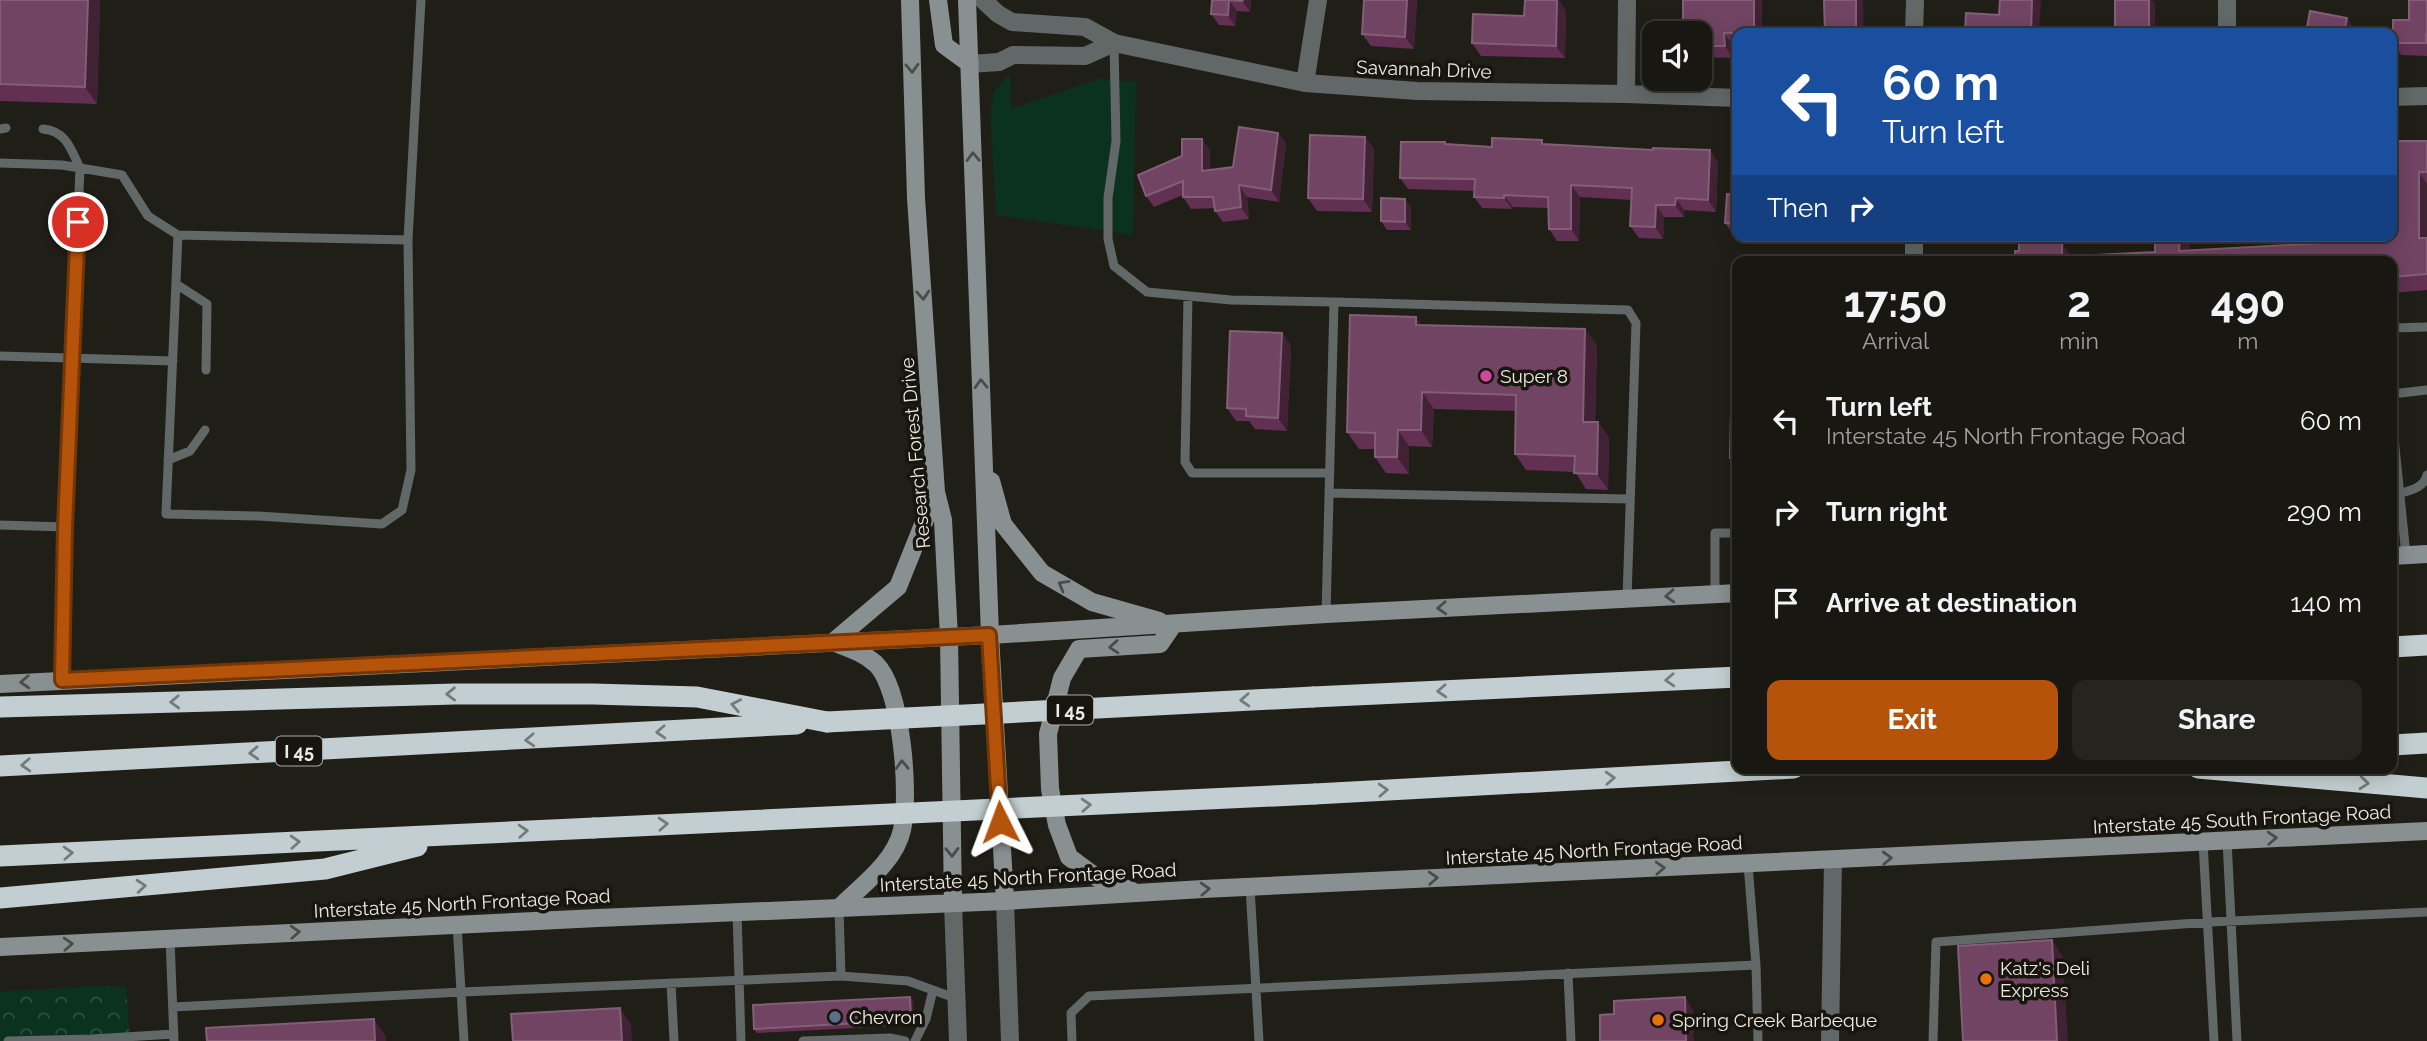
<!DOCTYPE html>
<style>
body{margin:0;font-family:Raleway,sans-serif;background:#25241f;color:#f1f3f6;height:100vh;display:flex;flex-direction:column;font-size:26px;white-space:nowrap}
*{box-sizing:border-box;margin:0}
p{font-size:23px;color:#9f9f9f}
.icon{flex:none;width:38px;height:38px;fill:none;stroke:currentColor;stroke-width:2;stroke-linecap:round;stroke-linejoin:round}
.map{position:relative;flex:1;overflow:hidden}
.details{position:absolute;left:1732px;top:256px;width:665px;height:518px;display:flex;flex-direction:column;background:#181711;border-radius:14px;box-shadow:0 4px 18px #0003,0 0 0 2px #363631}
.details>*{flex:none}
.hud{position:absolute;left:1732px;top:28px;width:665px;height:214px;border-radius:14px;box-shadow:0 4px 18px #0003,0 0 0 2px #363631;background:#1a4fa0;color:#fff;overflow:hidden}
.buttons{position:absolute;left:1642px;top:21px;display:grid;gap:14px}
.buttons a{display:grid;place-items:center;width:70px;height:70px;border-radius:14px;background:#181711;box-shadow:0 4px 18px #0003,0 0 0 2px #363631;font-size:35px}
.pin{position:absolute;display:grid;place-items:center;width:60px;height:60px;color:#fff;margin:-30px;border:4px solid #fff;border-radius:50%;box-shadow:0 2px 7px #0007}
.me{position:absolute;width:77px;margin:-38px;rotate:357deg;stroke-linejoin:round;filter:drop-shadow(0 0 5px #0008)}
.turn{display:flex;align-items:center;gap:24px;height:147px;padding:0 35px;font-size:32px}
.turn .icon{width:91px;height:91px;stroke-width:2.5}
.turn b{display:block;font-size:49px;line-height:60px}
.then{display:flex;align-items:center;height:66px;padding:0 35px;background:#0003;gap:14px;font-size:26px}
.eta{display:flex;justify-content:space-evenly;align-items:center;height:119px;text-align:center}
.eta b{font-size:42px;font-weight:700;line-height:49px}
.primary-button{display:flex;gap:14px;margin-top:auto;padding:14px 35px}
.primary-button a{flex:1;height:80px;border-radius:14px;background:#b45309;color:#fff;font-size:28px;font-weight:700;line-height:80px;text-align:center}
.primary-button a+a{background:#25241f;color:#f1f3f6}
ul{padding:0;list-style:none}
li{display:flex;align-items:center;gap:21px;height:91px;padding:0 35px}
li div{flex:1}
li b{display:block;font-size:26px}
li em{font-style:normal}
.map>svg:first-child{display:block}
.green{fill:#0a321e}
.forest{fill:url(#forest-crowns)}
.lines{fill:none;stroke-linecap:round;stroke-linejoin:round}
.service{stroke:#626768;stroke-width:9}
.minor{stroke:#626768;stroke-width:18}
.tertiary{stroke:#626768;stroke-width:18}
.secondary{stroke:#899092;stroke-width:18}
.motorway{stroke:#c2ced1;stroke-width:21}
.motorway-bridge{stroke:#c2ced1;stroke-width:21}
.wall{fill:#613052}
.shaded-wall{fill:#412134}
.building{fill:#704462;stroke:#835e76;stroke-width:2}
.oneway{stroke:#4a4c49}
.oneway2{stroke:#757b79}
.route-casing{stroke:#753606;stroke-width:18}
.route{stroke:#b45309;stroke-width:12}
.hotel-dot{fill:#d1479c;stroke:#17150e;stroke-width:2.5}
.food-dot{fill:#e8710a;stroke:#17150e;stroke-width:2.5}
.service-dot{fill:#5c6f8a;stroke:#17150e;stroke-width:2.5}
.labels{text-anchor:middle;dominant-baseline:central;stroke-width:7;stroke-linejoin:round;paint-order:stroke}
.shield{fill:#17150e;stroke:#abaaa4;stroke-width:2}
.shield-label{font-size:18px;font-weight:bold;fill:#ebeae5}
.street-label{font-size:19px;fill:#ebeae5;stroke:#17150e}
.poi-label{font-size:19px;fill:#ebeae5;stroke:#17150e;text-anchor:start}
</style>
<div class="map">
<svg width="2427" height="1041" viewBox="0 0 2427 1041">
<defs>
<pattern id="forest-crowns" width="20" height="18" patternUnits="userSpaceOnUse" patternTransform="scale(1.75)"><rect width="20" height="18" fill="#0a321e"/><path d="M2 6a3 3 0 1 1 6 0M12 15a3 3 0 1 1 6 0" fill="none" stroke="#2e503f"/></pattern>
</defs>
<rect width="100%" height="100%" fill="#201f17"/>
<!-- green -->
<path class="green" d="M1010,73L1011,109L1099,79L1136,82L1133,235L996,215L990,111L995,90Z"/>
<!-- forest -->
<path class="forest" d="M97,986L126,987L130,1041H0V992Z"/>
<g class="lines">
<!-- service -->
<path class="service" d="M1114,43L1116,141L1108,198V239L1114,266L1147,292L1231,300L1334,302
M0,129L6,128
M43,129C66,131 71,149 80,168L65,527L62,680
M0,163L62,165L122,175L148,216L178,235
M408,240L178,235L166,514L258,516L382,524L402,510L411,470L408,240L421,0
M176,284L207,304L206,370
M1188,296L1185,462L1192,473H1330
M2392,328L2427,327
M0,356L173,361
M2392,394L2427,390
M2392,418L2406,555
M168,460L190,451L205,430
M1329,493L1630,499
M2399,494C2410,490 2424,488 2427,475
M0,525L65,527
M1715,594V533H1738
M1326,614L1334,302L1628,310L1636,323L1627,599
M2227,840L2237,1041
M2203,842L2214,1041
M1250,887L1259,1041
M839,908L841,976L908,981L955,998
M737,912L741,1041
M457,924L464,1041
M170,939L174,1041
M1756,965L1758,1041
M1568,973L1571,1041
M671,983L674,1041
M173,1007L462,992L841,976
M8,1041L92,1039
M92,1041V1039L174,1034
M803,1041L890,1038L905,1041
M915,1041L926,1019L933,990
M1072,1041L1071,1013L1089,996L1756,965L1748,864
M1933,1041L1936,942L2210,922L2427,912"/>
<!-- minor -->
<path class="minor" d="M983,0L998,14L1012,22L1085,27L1114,43L1305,83L1417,91L1626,94L1738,98
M2227,0V33
M1914,33L1915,0
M970,64L999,62L1013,55L1085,56L1114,43
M1305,83L1318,0
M1626,94L1627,0
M2392,97L2427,96
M1914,236V261
M1830,1041L1833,860"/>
<!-- tertiary -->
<path class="tertiary" d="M1005,901L1010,1041
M953,903L958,1041"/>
<!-- secondary -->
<path class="secondary" d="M910,0L916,198L936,492L943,520L949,637L953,903
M938,0L944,45L970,64
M967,0L990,635L1005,901
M991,481L1003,524L1042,573L1092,602L1159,621
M2392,556L2427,554
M0,684L990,635L1326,614L1738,593
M1132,891L1096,877L1069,857L1057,825L1050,789L1048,734L1062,678L1079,649L1160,644L1173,625
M839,908C861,886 895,862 902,830C910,795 902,690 876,664C864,653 848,648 833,642L898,587L936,492
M0,947L598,918L1005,901L1203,889L2427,831"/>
<!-- motorway -->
<path class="motorway" d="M2392,647L2427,645
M1313,697L1738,677
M0,707L455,694H593L697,697L827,722
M2392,745L2427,743
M0,766L797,724
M2198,768L2427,788
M1315,794L1794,768
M0,856L594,828
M0,898L325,869L417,846"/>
<!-- motorway-bridge -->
<path class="motorway-bridge" d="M827,722L1313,697
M594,828L1315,794"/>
</g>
<!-- wall -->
<path class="wall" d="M0,0H100L97,104L0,101Z
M1212,0H1251L1250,12L1237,11L1235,26L1219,25L1211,14Z
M1364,0H1417L1414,49L1371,46L1362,34Z
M1683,0L1762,33H1738V44H1732L1733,58L1699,57V33Z
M2427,0V56L2401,55L2393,43L2409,20Z
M1566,11L1565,58L1481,56L1472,43L1524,16Z
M1278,133L1286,144L1279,202L1247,197L1249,219L1223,222L1215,211V208L1191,209L1183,197V195L1154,207L1146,196L1210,150V170L1233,167Z
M1365,137L1374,149L1372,212L1317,211L1308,198Z
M2392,141H2427V290L2392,293V261L2155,252V236H2190V250L2394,239V215H2392Z
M1445,142L1447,144L1492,147L1545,144L1718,162L1716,212L1684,210V217H1664L1663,239L1639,238L1630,226L1632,200L1580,197L1579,241H1557L1549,229L1548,208L1513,207L1512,209L1482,208L1474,197V191L1408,189L1400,178Z
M1738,195V232L1731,231L1725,223Z
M1411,207V230H1387L1381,221Z
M1955,236H1987V241L1958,240Z
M1422,326L1597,345L1595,422H1598L1609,438L1608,490L1586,489L1575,472L1526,470L1515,454L1516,411L1434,409L1432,447L1409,446V474L1386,473L1375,457V449H1359L1347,432Z
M1282,333L1291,346L1287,431L1255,429L1249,421H1236L1227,408Z
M1738,413V470L1730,458Z
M910,997L913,1001L914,1025L757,1033L754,1029Z"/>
<!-- shaded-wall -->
<path class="shaded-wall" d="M88,0H100L97,104L85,87Z
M1229,0L1237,11L1235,26L1228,15Z
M1243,0H1251L1250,12L1242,1Z
M1407,0H1417L1414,49L1405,37Z
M1557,0H1559L1566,11L1565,58L1556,46Z
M1754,0H1762V33H1754Z
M1856,0H1863L1864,33H1856Z
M2032,0H2041L2039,33H2031Z
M2149,0H2152L2155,4V33H2149Z
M2347,18L2353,27L2352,33H2344Z
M1724,33L1732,44L1733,58L1725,46Z
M1278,133L1286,144L1279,202L1271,190Z
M1365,137L1374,149L1372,212L1363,199Z
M1202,139L1210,150V182L1202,171Z
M1710,150L1718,162L1716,212L1708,200Z
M2419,172L2427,184V250L2419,238Z
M1239,185L1247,197L1249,219L1241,207Z
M1571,185L1580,197L1579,241L1571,229Z
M1504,195L1513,207L1512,209L1504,198Z
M1676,198L1684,210V217L1675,205Z
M1405,199L1411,207V230L1405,222Z
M1656,205L1664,217L1663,239L1655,227Z
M2043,236H2053V257L2043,243Z
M2180,236H2190V261L2179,251Z
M2062,243L2072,257V261H2062Z
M1416,317L1428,334L1416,325Z
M1585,329L1597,345L1594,438L1583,422Z
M1282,333L1291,346L1287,431L1278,418Z
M1422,392L1434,409L1432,447L1421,430Z
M1598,422L1609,438L1608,490L1597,474Z
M1398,430L1409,446V474L1397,457Z
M2052,940L2063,957L2068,1041H2057Z
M910,997L913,1001L914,1025L911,1020Z
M1685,997L1693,1010L1694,1041H1686Z
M620,1008L631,1024L632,1041H622Z
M374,1019L386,1036V1041H375Z"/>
<!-- building -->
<path class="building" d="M0,0H88L85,87L0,84Z
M1212,0H1243L1242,1L1229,0L1228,15L1211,14Z
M1364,0H1407L1405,37L1362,34Z
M1525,0H1557L1556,46L1472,43L1473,14L1524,16Z
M1683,0H1754V33H1724L1725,46H1699V33H1683Z
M1824,0H1856V33H1825Z
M2000,0H2032L2031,33H1965L1966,13L1999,15Z
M2115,0H2149V33H2115Z
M2409,0H2427V34H2426V43H2393V20H2409Z
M2310,11L2347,18L2344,33H2306Z
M1239,127L1278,133L1271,190L1239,185L1241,207L1215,211L1213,197H1183V181L1146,196L1138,175L1182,156V139H1202V171L1233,167Z
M1310,135L1365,137L1363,199L1308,198Z
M1492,138L1542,140V144L1653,150V148L1710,150L1708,200L1676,198L1675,205H1656L1655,227L1630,226L1632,188L1571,185V229H1549L1548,197L1504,195V198L1474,197L1475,179L1400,178L1401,142H1445V144L1492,147Z
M2392,141H2427V172H2419V238H2427V274L2392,277V261H2096V255L2155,252V236H2180L2179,251L2394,239V200H2392Z
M1727,194L1738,195V224L1725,223Z
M1381,198L1405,199V222L1381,221Z
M2019,236H2043V243H2062V261H2015V251H2019Z
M1350,315L1416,317V325L1585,329L1583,422H1598L1597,474L1574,473L1575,456L1515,454L1516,395L1422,392L1421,430H1398L1397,457H1375V433L1347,432Z
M1230,331L1282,333L1278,418L1246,416V409L1227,408Z
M1731,413H1738V458H1730Z
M2052,940L2057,1041H1963L1958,946Z
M910,997L911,1020L754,1029L753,1005Z
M1685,997L1686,1041H1600V1015L1614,1014V1001Z
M620,1008L622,1041H513L511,1014Z
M374,1019L375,1041H207L206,1028Z"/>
<!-- one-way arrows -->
<defs><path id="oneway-chevron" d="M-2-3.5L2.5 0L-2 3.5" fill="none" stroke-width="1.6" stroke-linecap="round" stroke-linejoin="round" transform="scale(1.75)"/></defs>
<g class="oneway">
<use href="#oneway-chevron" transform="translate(912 68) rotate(88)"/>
<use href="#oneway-chevron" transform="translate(973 157) rotate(-92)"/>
<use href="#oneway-chevron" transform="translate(923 295) rotate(86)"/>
<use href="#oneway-chevron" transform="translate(981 384) rotate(-92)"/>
<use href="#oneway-chevron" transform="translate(1063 585) rotate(-150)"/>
<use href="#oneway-chevron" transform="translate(1670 596) rotate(177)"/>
<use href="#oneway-chevron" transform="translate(1442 608) rotate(177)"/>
<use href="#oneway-chevron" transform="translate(1114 647) rotate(176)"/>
<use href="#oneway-chevron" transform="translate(25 682) rotate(177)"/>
<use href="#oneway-chevron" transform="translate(902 765) rotate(-92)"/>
<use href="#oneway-chevron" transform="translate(2272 838) rotate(-3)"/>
<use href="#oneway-chevron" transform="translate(952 852) rotate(89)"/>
<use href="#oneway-chevron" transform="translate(1887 858) rotate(-2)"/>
<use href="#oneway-chevron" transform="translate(1660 868) rotate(-3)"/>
<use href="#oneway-chevron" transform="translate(1433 878) rotate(-3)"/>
<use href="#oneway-chevron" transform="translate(1205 889) rotate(-3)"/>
<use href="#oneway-chevron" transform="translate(295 932) rotate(-3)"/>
<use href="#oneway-chevron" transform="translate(68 944) rotate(-3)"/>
</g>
<g class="oneway2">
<use href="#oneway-chevron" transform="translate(1670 680) rotate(177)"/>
<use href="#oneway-chevron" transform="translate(1442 691) rotate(177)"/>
<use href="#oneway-chevron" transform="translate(451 694) rotate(179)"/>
<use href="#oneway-chevron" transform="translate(1245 700) rotate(177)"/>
<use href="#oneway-chevron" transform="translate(175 702) rotate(178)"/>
<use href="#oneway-chevron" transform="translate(736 705) rotate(-169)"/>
<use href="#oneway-chevron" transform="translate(661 732) rotate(177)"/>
<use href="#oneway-chevron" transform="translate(530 740) rotate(177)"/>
<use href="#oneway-chevron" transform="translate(254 753) rotate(177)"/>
<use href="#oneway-chevron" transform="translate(26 765) rotate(177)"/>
<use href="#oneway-chevron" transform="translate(1610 778) rotate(-3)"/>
<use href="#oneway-chevron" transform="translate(2364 783) rotate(5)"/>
<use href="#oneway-chevron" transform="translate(1383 790) rotate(-3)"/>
<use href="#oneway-chevron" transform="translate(1086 805) rotate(-3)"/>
<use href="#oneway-chevron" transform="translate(663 824) rotate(-3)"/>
<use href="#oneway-chevron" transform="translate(523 831) rotate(-3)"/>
<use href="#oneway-chevron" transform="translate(295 842) rotate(-3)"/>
<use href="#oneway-chevron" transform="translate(68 853) rotate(-3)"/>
<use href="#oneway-chevron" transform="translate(141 886) rotate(-5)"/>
</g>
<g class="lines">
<!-- route casing -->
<g class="route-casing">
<path id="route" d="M78,222L65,527L62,680L989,635L1000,822"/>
</g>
<!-- route -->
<use href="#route" class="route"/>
</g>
<!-- markers -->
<circle class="hotel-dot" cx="1486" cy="376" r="7"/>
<g class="food-dot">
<circle cx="1986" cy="979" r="7"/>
<circle cx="1658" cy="1020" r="7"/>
</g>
<circle class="service-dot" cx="835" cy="1017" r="7"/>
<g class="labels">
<!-- shield labels -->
<g class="shield">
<rect x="1047" y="695.5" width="46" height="29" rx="5"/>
<rect x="276" y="736.5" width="46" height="29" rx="5"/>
</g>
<g class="shield-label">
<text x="1070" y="710">I 45</text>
<text x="299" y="751">I 45</text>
</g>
<!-- street labels -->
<g class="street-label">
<text transform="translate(1424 69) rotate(2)">Savannah Drive</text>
<text transform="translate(915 453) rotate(-95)">Research Forest Drive</text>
<text transform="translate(2242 819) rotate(-3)">Interstate 45 South Frontage Road</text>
<text transform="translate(1594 850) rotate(-3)">Interstate 45 North Frontage Road</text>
<text transform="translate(1028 877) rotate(-3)">Interstate 45 North Frontage Road</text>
<text transform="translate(462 903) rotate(-3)">Interstate 45 North Frontage Road</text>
</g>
<!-- poi labels -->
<g class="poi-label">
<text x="1500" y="376">Super 8</text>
<text x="2000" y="968">Katz's Deli<tspan x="2000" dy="22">Express</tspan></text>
<text x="849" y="1017">Chevron</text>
<text x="1672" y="1020">Spring Creek Barbeque</text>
</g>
</g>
</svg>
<div class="buttons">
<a><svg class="icon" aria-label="sound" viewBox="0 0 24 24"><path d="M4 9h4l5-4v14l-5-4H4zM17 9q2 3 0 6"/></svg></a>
</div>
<div class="pin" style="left:78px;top:222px;background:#d93025"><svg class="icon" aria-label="arrive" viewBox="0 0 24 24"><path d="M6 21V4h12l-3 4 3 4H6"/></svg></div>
<svg class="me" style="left:1000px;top:822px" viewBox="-20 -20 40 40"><path d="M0-17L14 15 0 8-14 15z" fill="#b45309" stroke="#fff" stroke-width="4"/></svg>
<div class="hud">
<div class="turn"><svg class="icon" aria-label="left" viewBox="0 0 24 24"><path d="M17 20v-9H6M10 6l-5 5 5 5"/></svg><div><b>60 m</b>Turn left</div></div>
<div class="then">Then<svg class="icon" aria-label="right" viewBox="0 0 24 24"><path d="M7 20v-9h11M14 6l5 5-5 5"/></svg></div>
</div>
<section class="details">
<div class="eta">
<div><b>17:50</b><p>Arrival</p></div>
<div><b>2</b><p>min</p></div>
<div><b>490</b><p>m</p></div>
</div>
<ul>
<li><svg class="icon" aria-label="left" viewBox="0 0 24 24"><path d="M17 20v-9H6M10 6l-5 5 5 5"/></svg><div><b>Turn left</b><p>Interstate 45 North Frontage Road</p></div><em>60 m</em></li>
<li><svg class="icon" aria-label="right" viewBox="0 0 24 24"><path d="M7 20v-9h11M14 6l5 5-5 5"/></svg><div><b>Turn right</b></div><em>290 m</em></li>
<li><svg class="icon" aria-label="arrive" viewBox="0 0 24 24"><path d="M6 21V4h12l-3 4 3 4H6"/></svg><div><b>Arrive at destination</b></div><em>140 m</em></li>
</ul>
<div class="primary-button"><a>Exit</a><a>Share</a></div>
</section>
</div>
